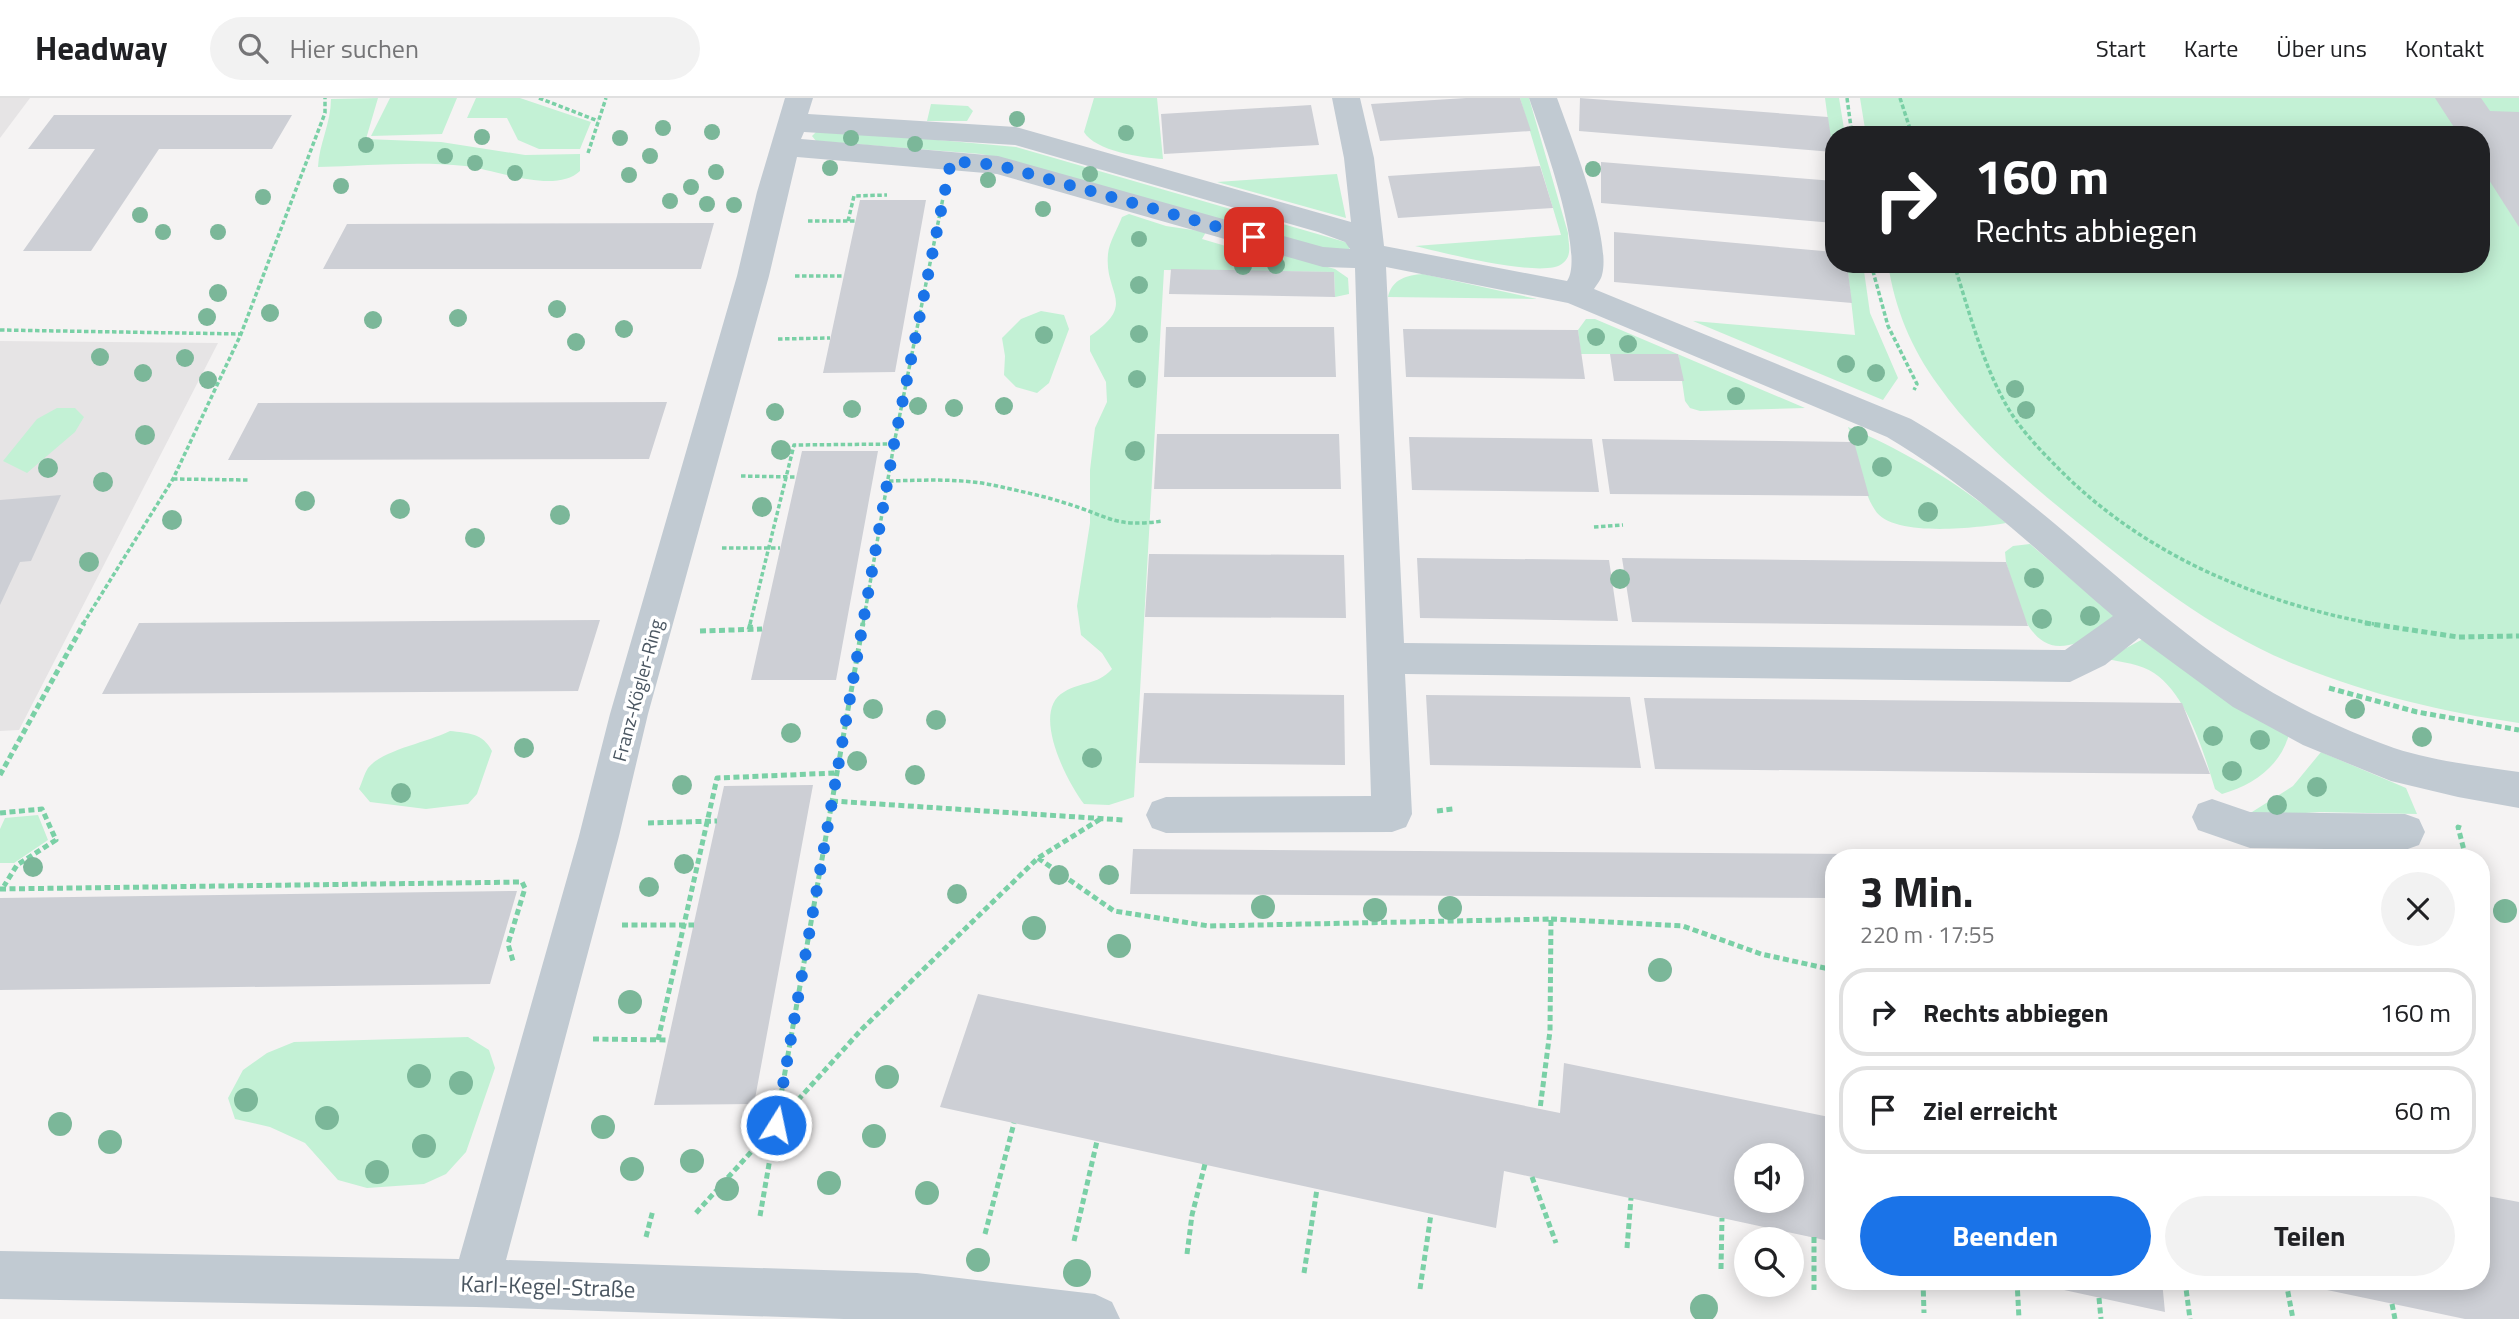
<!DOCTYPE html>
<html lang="de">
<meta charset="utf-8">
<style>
body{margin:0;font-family:"Titillium Web",sans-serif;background:#f2f2f2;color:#202124;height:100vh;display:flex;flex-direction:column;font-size:26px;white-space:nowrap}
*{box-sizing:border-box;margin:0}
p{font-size:23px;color:#757577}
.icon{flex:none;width:38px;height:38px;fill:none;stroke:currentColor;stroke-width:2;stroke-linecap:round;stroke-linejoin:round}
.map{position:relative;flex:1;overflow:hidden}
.side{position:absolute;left:1825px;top:751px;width:665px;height:441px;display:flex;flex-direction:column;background:#fff;border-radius:28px;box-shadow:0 4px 18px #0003}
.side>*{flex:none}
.top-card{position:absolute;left:1825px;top:28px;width:665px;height:147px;border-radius:28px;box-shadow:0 4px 18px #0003;background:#202124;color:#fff;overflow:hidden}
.fabs{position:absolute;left:1734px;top:1045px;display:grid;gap:14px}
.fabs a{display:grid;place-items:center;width:70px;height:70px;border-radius:50%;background:#fff;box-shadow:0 4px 18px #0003;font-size:35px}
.pin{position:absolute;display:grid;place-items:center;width:60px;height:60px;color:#fff;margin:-30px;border-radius:14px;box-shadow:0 4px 10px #0006}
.me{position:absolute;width:77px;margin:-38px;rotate:10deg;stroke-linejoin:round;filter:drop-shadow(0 0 5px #0008)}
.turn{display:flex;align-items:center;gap:24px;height:147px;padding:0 35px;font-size:32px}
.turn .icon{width:91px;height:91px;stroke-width:2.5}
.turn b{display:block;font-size:49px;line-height:60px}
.round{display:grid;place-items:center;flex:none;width:74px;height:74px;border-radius:37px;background:#f2f2f2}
.head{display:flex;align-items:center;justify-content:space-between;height:119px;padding:0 35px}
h1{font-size:42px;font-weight:700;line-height:52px}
.action{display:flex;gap:14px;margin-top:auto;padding:14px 35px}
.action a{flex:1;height:80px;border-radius:42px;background:#1a73e8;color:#fff;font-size:28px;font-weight:700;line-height:80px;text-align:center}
.action a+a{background:#f2f2f2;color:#202124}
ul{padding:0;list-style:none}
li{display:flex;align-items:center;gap:21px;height:88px;margin:0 14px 10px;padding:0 21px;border:4px solid #e0e0e0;border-radius:28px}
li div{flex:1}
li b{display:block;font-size:26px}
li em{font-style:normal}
header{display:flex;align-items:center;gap:42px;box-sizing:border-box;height:98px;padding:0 35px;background:#fff;border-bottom:2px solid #e0e0e0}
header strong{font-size:33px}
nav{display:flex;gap:38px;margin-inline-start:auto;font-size:24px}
.search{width:490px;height:63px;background:#f2f2f2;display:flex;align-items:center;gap:18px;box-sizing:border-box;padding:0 24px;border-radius:38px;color:#757577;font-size:26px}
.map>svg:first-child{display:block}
.education{fill:#e6e4e5}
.green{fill:#c3f1d5}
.building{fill:#cdcfd5;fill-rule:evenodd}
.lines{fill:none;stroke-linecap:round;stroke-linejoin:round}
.path-far1{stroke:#7ad0a6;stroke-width:3.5;stroke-dasharray:4.5 2.5;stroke-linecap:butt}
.path{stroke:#7ad0a6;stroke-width:5;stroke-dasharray:6 3.5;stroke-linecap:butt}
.minor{fill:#c1cad2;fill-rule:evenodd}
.tree{fill:#7bb799}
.route{stroke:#1a73e8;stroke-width:12;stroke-dasharray:0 21.6}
.labels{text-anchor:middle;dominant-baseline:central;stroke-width:7;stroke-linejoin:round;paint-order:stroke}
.street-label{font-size:19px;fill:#4a5661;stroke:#fff}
.near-street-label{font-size:23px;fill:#4a5661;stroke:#fff}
</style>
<header>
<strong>Headway</strong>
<div class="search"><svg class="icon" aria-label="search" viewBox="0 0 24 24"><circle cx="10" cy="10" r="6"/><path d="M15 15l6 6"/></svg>Hier suchen</div>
<nav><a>Start</a><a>Karte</a><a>Über uns</a><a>Kontakt</a></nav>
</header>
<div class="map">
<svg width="2519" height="1221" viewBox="0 0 2519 1221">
<rect width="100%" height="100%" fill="#f5f3f3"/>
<!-- education -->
<path class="education" d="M0,0H30L0,40Z
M0,243L218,245L19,632L0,633Z"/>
<!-- green -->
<path class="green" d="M378,0L366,41L441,44L525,57L580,56V73C555,97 494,71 465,68C417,63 366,68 318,69C319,46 331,25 331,1Z
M390,0H457L442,36L371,38Z
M476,0H520L591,24L580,51H539L518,42L507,20H467Z
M1094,0H1157L1163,61C1142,60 1095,53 1084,34Z
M1520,0H1529L1568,135C1568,145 1573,157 1563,165C1546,182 1441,154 1415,148L1561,137Z
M1825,0H1839L1845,37H1834V67Z
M1860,0H2519V625C2443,614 2371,597 2299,568C2217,536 2145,479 2077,424C2027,383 1975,340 1938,287C1911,250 1895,211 1888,166H2482V37H1866Z
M931,6L968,8L973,13L967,23H927Z
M828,32L1016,49L1345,144L1350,149L1348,153H1333L1005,61L981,56L816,43L812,38L817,33Z
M1337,76L1346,120L1217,84Z
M1129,116L1166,128L1206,134L1202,141L1246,154L1252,148L1335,171L1348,180L1349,196L1335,199L1334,174L1164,172L1134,699L1109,707L1084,706C1067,684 1030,613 1064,594C1082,583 1096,588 1112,571L1102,555L1081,537L1077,508L1090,425V372L1095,330L1107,304L1106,284L1090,253V238C1138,205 1104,197 1108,156C1109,144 1118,130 1122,119Z
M1847,166H1863L1870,215L1898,280L1883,302L1693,223L1855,237Z
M1423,176L1537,201L1388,199C1392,181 1407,177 1423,176Z
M1041,213L1064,217L1069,231L1049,285L1037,295L1016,289L1004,277L1005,258L1002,240L1021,221Z
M1586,221H1595L1805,310L1700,313L1690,310L1685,303L1678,256H1581L1578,232Z
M57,310H75L84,319L75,334L27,375L3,363L37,321Z
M1848,329C1903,352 1961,386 2006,425C1977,430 1892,440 1875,412C1860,389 1858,355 1848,329Z
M2030,446L2118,521C2103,530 2086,544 2069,547C2025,557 2016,495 2006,464L2005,454L2013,448Z
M2143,541L2289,636C2281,668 2253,687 2222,696L2215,691C2204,655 2187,597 2154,575C2141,566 2122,564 2106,561Z
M450,633C468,635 483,635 492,653L477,696L468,706L426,711L370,704L359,691C362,685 364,676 368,670C382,652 426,645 450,633Z
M2321,654L2406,690L2417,716L2319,714L2254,719L2252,714L2293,688Z
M38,717L48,742L14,765H0V731L5,720Z
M468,939L489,952L495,970L466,1054L446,1076L424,1086L367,1090L338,1082L305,1045L270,1029L235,1021L228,1000L243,972L267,955L294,944Z"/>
<!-- building -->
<path class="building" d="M1466,0H1520L1531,33L1380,43L1371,6Z
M1580,0L1828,19L1833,54L1579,33Z
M2435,0H2481L2490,13L2519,14V129L2482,71V37H2459Z
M1311,7L1319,47L1164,56L1161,16Z
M54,17H292L272,51H159L91,153H23L95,51H28Z
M1601,64L1834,83V125L1601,105Z
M1540,68L1553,110L1398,120L1388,78Z
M860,102H926L895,274L823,275Z
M714,125L701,171H323L347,126Z
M1614,134L1834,154V166H1847L1852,205L1614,184Z
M1171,171L1334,174L1335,199L1169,196Z
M1166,229H1334L1336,279H1164Z
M1403,231L1578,232L1585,281L1406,279Z
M1610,256H1678L1684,283H1614Z
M667,304L649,361L228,362L258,305Z
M1157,336H1339L1341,391H1154Z
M1409,339L1592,341L1599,394L1412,392Z
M1602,341L1854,344L1869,398L1610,396Z
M802,353H878L836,582H751Z
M61,397L31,463L20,464L0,507V402Z
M1149,456L1344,457L1346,520L1145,519Z
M1417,460L1609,462L1618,523L1420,520Z
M1622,460L2006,464L2028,528L1632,524Z
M600,522L578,593L102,596L139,525Z
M1144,595L1344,597L1345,667L1139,665Z
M1426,597L1630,599L1641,670L1430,667Z
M1644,600L2182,605L2210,676L1655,671Z
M813,687L754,1006L654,1007L724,688Z
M1133,751L2011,757V760H1834V800L1130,796Z
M517,793L490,886L0,892V800Z
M978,896L1560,1015L1564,965L1834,1020V1144L1504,1073L1496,1130L940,1009ZM1746,1057H1792V1102H1746Z
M2482,1097L2519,1104V1221H2465L2289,1184L2482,1183Z
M2027,1183H2162L2165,1214L2027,1184Z"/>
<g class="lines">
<!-- path-far1 -->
<path class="path-far1" d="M539,0L598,23
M1847,0L1852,37
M1900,0L1912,37
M588,55L606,0
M808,123H856
M848,123L854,98L887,97
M1871,166L1888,228L1917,286L1914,292
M1954,166C1968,210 1981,260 2003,301C2016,327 2039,351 2059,371C2144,457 2257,504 2374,526
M795,178H844
M0,232L241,236
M778,241L830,240
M741,378L796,379
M173,381L248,382
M889,383C927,382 965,380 1002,389C1023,394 1044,398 1065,405C1109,418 1113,430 1163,423
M1594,429L1623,427
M722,450H780
M83,526L173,381L241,236L325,15V0
M750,526L794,347L894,346
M863,526L894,346L943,100"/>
<!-- path -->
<path class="path" d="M2365,525L2458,539L2519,538
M749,532L751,525
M700,533L762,531
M2329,590L2417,614L2519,632
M0,677L84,525
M832,703L1123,722
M1437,713L1453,711
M0,715L42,711L56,742L17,767L4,788
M648,725L717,723
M2461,730L2458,729L2466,760
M1038,760L1114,813L1209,828L1551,821L1550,933L1540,1011
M0,791L522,784L525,790L508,846L513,863
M1551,821L1683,828L1761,856L1834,872
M622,827H694
M593,941L669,942
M658,942L717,680L836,675
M1532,1079L1556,1145
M696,1115L862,931L1038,760L1102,720
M760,1118L863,525
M985,1136L1014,1025
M646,1139L653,1112
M1814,1139V1192
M1074,1143L1097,1043
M1627,1150L1631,1100
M1187,1156L1192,1117L1205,1066
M1721,1171L1722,1120
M1304,1175L1317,1091
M1923,1183L1924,1215
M2017,1183L2019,1221
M2185,1183L2190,1221
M2286,1184L2293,1221
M1420,1191L1431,1116
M2099,1200L2101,1221
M2392,1206L2395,1221"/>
<!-- minor -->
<path class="minor" d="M785,0H813L808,16L1016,29L1351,124L1344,60L1332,0H1360L1374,60L1384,148L1567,183C1586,157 1540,32 1529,0H1557C1570,36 1612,142 1602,177C1601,182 1597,186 1594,191L1911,321C2038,395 2135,509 2260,587C2301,612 2349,634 2394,650C2434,663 2478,668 2519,674V710L2458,699L2391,683L2303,647L2233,609L2139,540L2105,567L2070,584L1405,576L1412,716L1406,729L1392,734L1166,735L1152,730L1146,717L1152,704L1166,699L1371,698L1355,170L1323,169L997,76L797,59L769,178L648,616L619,738L506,1162L917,1175L1095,1196L1112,1204L1120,1221H844L476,1209L0,1201V1153L459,1161L579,738L610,616L737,178L757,94ZM804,34L1015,47L1318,134L1345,144L1350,151L1323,149L998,58L801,41ZM1386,169L1568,205L1887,339C1970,388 2040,455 2113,518L2065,552L1404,545Z
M2212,701L2250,714L2405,716L2419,721L2425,734L2419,747L2405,752L2250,750L2198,732L2192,719L2198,706Z"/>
</g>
<!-- trees -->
<g class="tree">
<circle cx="1017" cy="21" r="8"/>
<circle cx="663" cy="30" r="8"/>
<circle cx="712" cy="34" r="8"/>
<circle cx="1126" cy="35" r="8"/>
<circle cx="482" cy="39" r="8"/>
<circle cx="620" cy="40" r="8"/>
<circle cx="851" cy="40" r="8"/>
<circle cx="915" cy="46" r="8"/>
<circle cx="366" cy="47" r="8"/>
<circle cx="445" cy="58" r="8"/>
<circle cx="650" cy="58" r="8"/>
<circle cx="475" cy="65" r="8"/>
<circle cx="830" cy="70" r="8"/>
<circle cx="1593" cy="71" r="8"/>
<circle cx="716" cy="74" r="8"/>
<circle cx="515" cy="75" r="8"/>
<circle cx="1090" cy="76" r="8"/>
<circle cx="629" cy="77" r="8"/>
<circle cx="988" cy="82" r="8"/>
<circle cx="341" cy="88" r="8"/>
<circle cx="691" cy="89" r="8"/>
<circle cx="263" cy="99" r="8"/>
<circle cx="670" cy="103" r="8"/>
<circle cx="707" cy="106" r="8"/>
<circle cx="734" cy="107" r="8"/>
<circle cx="1043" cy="111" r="8"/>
<circle cx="140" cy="117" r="8"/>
<circle cx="163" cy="134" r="8"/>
<circle cx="218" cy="134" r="8"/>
<circle cx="1139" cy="141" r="8"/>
<circle cx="1276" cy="167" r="9"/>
<circle cx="1243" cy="168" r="9"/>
<circle cx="1139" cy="187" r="9"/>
<circle cx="218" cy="195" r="9"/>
<circle cx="557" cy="211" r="9"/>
<circle cx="270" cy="215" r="9"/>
<circle cx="207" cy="219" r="9"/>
<circle cx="458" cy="220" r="9"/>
<circle cx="373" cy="222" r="9"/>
<circle cx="624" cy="231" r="9"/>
<circle cx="1139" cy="236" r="9"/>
<circle cx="1044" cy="237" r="9"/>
<circle cx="1596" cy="239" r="9"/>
<circle cx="576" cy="244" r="9"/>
<circle cx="1628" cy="246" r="9"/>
<circle cx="100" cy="259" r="9"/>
<circle cx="185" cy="260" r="9"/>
<circle cx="1846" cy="266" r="9"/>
<circle cx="143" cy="275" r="9"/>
<circle cx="1876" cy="275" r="9"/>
<circle cx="1137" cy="281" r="9"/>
<circle cx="208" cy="282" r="9"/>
<circle cx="2015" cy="291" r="9"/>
<circle cx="1736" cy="298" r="9"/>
<circle cx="918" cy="308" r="9"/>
<circle cx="1004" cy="308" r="9"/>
<circle cx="954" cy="310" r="9"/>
<circle cx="852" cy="311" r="9"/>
<circle cx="2026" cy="312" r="9"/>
<circle cx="775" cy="314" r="9"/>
<circle cx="145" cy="337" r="10"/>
<circle cx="1858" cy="338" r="10"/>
<circle cx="781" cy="352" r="10"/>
<circle cx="1135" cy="353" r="10"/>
<circle cx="1882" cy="369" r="10"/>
<circle cx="48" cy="370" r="10"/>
<circle cx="103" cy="384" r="10"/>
<circle cx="305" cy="403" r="10"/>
<circle cx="762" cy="409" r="10"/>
<circle cx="400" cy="411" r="10"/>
<circle cx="1928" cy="414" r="10"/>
<circle cx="560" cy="417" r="10"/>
<circle cx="172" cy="422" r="10"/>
<circle cx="475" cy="440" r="10"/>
<circle cx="89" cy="464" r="10"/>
<circle cx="2034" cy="480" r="10"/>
<circle cx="1620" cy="481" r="10"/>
<circle cx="2090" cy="518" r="10"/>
<circle cx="2042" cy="521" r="10"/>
<circle cx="873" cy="611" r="10"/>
<circle cx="2355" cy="611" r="10"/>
<circle cx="936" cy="622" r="10"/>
<circle cx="791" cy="635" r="10"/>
<circle cx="2213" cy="638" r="10"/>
<circle cx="2422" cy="639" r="10"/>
<circle cx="2260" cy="642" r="10"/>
<circle cx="524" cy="650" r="10"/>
<circle cx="1092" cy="660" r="10"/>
<circle cx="857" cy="663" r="10"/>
<circle cx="2232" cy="673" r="10"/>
<circle cx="915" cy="677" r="10"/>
<circle cx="682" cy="687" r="10"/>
<circle cx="2317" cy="689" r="10"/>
<circle cx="401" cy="695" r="10"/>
<circle cx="2277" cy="707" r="10"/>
<circle cx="684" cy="766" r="10"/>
<circle cx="33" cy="769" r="10"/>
<circle cx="1059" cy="777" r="10"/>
<circle cx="1109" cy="777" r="10"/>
<circle cx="649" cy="789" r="10"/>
<circle cx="957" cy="796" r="10"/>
<circle cx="1263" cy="809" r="12"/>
<circle cx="1450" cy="810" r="12"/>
<circle cx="1375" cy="812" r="12"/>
<circle cx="2505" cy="813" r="12"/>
<circle cx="1034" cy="830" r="12"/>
<circle cx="1119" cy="848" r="12"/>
<circle cx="1660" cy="872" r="12"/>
<circle cx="630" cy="904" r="12"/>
<circle cx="419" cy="978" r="12"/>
<circle cx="887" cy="979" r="12"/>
<circle cx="461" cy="985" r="12"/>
<circle cx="246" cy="1002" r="12"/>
<circle cx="327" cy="1020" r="12"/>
<circle cx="60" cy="1026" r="12"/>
<circle cx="603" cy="1029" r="12"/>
<circle cx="874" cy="1038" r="12"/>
<circle cx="110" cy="1044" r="12"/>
<circle cx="424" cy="1048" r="12"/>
<circle cx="692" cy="1063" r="12"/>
<circle cx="632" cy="1071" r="12"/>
<circle cx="377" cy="1074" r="12"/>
<circle cx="829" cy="1085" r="12"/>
<circle cx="727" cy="1091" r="12"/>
<circle cx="927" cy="1095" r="12"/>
<circle cx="978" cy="1162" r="12"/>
<circle cx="1077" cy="1175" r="14"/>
<circle cx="1704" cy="1210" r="14"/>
</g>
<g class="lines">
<!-- route -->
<path class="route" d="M776,1027L894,346L951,63L998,67L1254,139"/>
</g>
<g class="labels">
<!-- street labels -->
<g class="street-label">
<text transform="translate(637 592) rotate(-75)">Franz-Kögler-Ring</text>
</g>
<!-- near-street labels -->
<g class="near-street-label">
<text transform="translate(548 1188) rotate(2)">Karl-Kegel-Straße</text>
</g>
</g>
</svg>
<div class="fabs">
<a><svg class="icon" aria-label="sound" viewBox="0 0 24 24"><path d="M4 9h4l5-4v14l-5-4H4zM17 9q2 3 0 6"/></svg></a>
<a><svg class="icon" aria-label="search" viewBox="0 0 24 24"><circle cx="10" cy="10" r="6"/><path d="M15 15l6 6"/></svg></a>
</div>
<div class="pin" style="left:1254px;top:139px;background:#d93025"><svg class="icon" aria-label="arrive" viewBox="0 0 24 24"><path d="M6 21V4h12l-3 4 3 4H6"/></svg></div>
<svg class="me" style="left:776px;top:1027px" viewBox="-20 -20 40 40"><circle r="17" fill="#1a73e8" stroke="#fff" stroke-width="3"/><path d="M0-11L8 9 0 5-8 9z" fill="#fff"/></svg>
<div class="top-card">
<div class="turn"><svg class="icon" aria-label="right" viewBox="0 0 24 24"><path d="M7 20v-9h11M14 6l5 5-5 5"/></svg><div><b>160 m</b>Rechts abbiegen</div></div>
</div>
<section class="side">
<div class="head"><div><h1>3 Min.</h1><p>220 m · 17:55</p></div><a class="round"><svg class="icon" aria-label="close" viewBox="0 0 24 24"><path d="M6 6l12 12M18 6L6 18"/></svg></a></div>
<ul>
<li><svg class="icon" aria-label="right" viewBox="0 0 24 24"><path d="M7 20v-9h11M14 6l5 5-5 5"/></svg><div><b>Rechts abbiegen</b></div><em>160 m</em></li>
<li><svg class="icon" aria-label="arrive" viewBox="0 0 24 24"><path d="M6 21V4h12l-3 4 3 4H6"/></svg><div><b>Ziel erreicht</b></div><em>60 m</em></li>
</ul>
<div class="action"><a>Beenden</a><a>Teilen</a></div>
</section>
</div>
